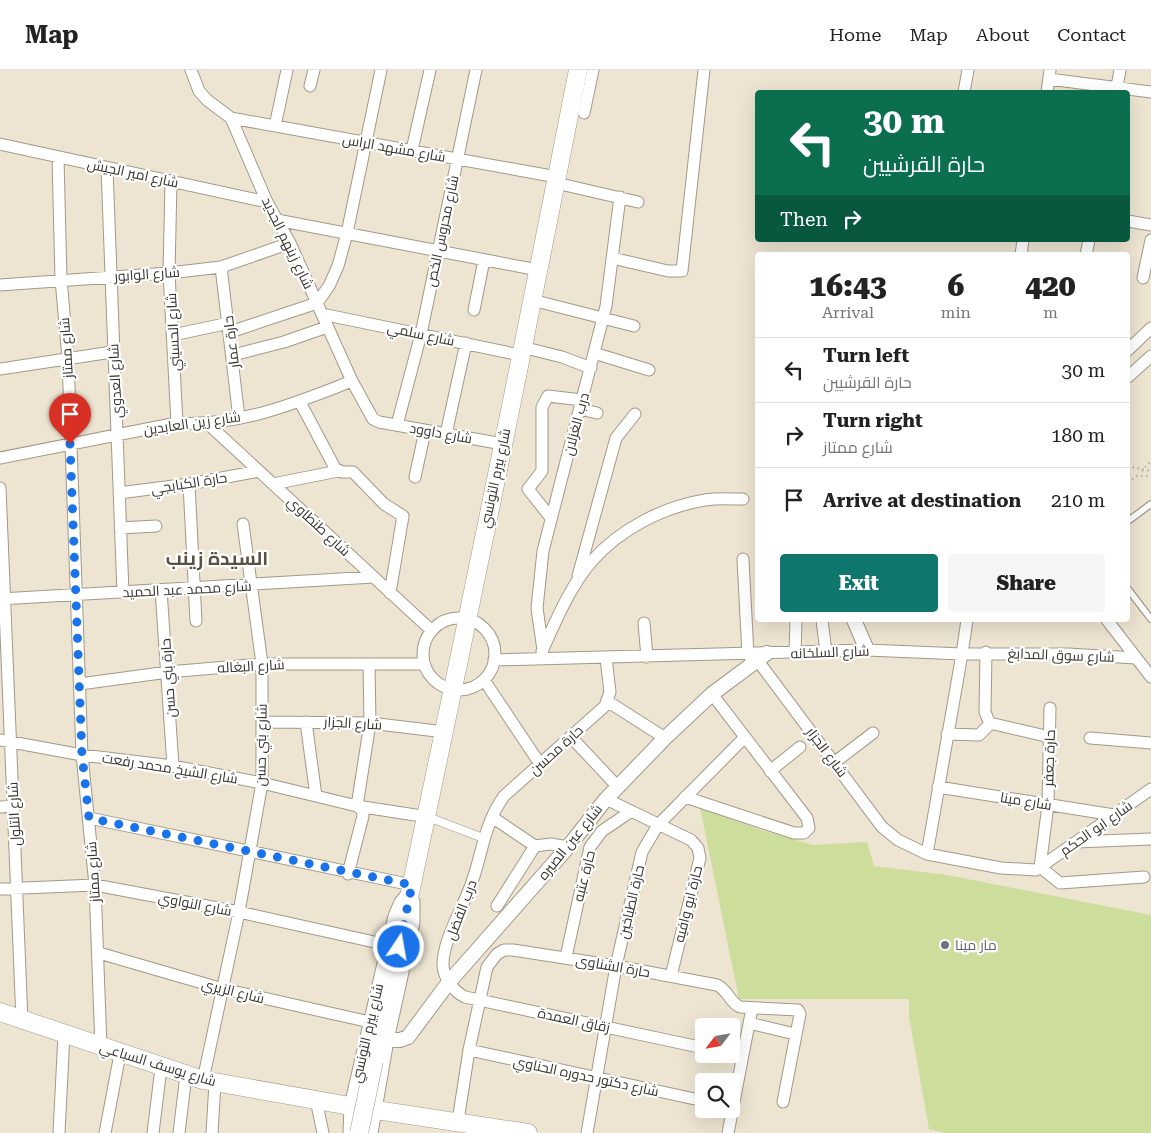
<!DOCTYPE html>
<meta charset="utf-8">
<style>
body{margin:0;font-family:"Roboto Serif",Cairo,serif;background:#f6f6f6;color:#222;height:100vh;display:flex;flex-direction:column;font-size:19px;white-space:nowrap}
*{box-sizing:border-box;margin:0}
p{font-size:16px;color:#767676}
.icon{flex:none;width:28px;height:28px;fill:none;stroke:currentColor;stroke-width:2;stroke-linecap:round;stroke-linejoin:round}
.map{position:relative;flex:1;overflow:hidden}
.side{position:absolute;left:755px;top:182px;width:375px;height:370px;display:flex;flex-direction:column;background:#fff;border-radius:5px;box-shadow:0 5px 20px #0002}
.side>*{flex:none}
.guide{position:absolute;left:755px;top:20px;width:375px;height:152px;border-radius:5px;box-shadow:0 5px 20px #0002;background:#0b6e4f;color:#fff;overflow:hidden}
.needle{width:32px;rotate:239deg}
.tools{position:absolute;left:695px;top:948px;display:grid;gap:10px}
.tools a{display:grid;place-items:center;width:45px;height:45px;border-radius:5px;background:#fff;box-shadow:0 5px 20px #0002;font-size:25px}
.pin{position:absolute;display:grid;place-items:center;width:42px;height:42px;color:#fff;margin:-51px -21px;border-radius:50% 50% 50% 0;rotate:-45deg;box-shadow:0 0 5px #0007}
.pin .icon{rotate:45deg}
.me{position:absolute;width:55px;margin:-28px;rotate:12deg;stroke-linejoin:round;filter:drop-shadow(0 0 4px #0008)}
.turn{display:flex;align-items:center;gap:18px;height:105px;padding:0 25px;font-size:22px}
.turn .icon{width:65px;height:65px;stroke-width:2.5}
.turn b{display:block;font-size:35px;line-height:42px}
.then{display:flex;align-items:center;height:48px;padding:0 25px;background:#0003;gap:10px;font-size:19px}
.eta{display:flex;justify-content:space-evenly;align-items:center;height:85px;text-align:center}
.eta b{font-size:30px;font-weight:800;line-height:35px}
.button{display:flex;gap:10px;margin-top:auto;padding:10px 25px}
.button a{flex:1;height:58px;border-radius:5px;background:#0f766e;color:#fff;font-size:20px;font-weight:800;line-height:58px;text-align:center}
.button a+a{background:#f6f6f6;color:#222}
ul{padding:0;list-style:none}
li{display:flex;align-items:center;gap:15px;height:65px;padding:0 25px;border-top:1px solid #e0e0e0}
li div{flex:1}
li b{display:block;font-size:19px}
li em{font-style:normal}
header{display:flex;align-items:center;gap:30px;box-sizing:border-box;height:70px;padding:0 25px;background:#fff;border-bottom:1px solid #e0e0e0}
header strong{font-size:24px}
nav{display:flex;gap:28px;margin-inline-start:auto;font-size:18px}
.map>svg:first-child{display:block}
.green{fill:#cddd9c}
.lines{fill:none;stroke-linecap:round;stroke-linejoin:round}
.service-casing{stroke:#a29988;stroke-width:8}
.pedestrian-casing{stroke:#a29988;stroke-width:9}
.minor-casing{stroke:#a29988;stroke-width:13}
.tertiary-casing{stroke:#a29988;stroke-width:16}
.primary-casing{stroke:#a29988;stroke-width:19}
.path{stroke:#a69f90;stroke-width:2.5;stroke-dasharray:1 4;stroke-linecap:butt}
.service{stroke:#fff;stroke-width:5.5}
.pedestrian{stroke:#fff;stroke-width:8}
.minor{stroke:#fff;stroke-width:11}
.tertiary{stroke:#fff;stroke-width:14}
.primary{stroke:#fff;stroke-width:18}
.primary-bridge-casing{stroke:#a29988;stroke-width:19;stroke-linecap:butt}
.primary-bridge{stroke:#fff;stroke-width:18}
.route{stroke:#1a73e8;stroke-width:9;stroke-dasharray:0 16.2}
.worship-dot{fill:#6b7280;stroke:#fff;stroke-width:2}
.labels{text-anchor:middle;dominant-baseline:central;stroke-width:4.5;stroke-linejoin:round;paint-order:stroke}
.street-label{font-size:14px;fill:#37332c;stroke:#fff}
.worship-label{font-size:14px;fill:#5b616d;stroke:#fff;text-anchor:start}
.district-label{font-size:19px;font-weight:bold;fill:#585040;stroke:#fff}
</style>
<header>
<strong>Map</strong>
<nav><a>Home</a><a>Map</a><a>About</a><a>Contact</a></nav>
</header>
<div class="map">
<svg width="1151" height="1063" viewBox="0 0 1151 1063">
<rect width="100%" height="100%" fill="#ede4d1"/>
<!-- green -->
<path class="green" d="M700,737L761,760L813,775L867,772L874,796L947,805L1151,845V1063H945L929,1059L909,947V929H739Z"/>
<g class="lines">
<!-- service casing -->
<g class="service-casing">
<path id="service" d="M1128,451L1151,434
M1128,519L1151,549"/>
</g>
<!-- pedestrian casing -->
<g class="pedestrian-casing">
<path id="pedestrian" d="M428,747L483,768"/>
</g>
<!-- minor casing -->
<g class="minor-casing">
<path id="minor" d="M191,0L199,21L207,30L231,48L267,132L290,173L352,311L373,349L379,352L503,374
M1049,9L1151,22
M310,16L314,0
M964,22L968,0
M1047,22L1050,0
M1116,22L1120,0
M584,43L593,0
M231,48L557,107
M275,56L287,0
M0,74L267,132
M412,80L430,0
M58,87L61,209L68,289L82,685L95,815L101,977
M107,98L123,523
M171,111L169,203L177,353
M556,113L638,132
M277,150L538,200
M1128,151L1151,155
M1021,185L1023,170
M1086,185L1089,170
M612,188L668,201H682L704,0
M221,197L239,348
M1143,208L1151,170
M0,215L169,203L221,197L290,173
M532,230L634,256
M474,240L484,190
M322,244L520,285
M230,262L317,233L329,216L338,196L347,163L381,0
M173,265L229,253
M522,277L562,287L591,298
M1128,280L1151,258
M594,283L649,300
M233,285L284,272L327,257
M0,299L112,282
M1128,307L1151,286
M300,332L335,398L342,402H353L384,434L403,446L390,523
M580,339L597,343
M207,353L431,560
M397,355L421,264L476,0
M446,364L466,273
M0,388L177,353C237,357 297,333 352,311
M415,407L425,361
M189,414L196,551
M273,414L338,401
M0,418L22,950
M119,423L189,414L259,401
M551,448L528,419L542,401V337L548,326L582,330
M120,458L156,456
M743,489L748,585
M578,506L616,368L635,344
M161,520L173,696
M0,529L374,507
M423 584a36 36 0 1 1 72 0a36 36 0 1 1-72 0Z
M822,550L826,582
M967,550L962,584H1068L1136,588
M1107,550L1151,607
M644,553L647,587
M543,580L537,538L543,481L606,236L620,127
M542,581C556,551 570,516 592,491C620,459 663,437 705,430C717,428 731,429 743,429
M986,582L985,642L990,654
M795,583L796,550
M606,588L610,622L605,636L504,726C484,754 483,781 472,812C464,836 442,871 443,896C444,908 454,922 465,927L704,978
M494,590L867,580L962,584L927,784
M758,591L882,757L898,770L927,784L1001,798L1036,800L1151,719
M484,610L540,694
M80,614L168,602L262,594H424
M607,631L665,668
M262,652L370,653L445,662
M306,652L316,726
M947,664L979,665L990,654H994L1050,667
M571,667L617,716
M1090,668L1151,673
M0,670L82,685L173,696L262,713L357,736L428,747
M835,692L873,663
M770,701L800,677
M938,717L1114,745
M685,727L794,763H804L809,758L807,748L712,624
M606,729L691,770L698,778L700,788L671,906
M0,737L15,736
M492,747L535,776L551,774L568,777
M89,748L412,815
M1076,772L1151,769
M1040,797L1048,735L1050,638
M1040,797L1060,813L1144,807
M348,804L363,746L362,740L357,736L370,653L369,594
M0,819L95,815L239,842L388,875
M497,836L535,776
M99,883L223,919L370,952
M566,887L590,777L602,761L630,742
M749,953L795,964
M469,980L704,1031
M203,1010L239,842L262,713V594L243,454
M316,1030L323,1063
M458,1051L469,980L487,897L497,884L504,880H513L616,896L717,915C728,920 730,933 740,937L798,940L800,944L783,1032
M59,1063L64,964
M105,1063L120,984
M153,1063L161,998
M179,1063L186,1005
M212,1063L215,1013
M349,1063L350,1036L394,846L400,832L406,825
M372,1063L388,970L414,852V831
M587,1063L616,896L642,782L658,755L744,668
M728,1063L752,938"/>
</g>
<!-- tertiary casing -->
<g class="tertiary-casing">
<path id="tertiary" d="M854,550L867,580
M388,970H400L408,967L449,912L568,777L606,729L665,668L712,624L767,583"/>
</g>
<!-- primary casing -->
<g class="primary-casing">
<path id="primary" d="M0,942L203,1010L350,1036L528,1063
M374,991C445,662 513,331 578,0"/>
</g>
<!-- path -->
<path class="path" d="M1128,396L1151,401
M1142,401L1151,391
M1128,412L1137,406H1151"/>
<!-- service -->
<use href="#service" class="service"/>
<!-- pedestrian -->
<use href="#pedestrian" class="pedestrian"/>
<!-- minor -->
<use href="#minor" class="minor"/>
<!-- tertiary -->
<use href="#tertiary" class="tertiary"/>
<!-- primary -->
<use href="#primary" class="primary"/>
<!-- primary-bridge casing -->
<g class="primary-bridge-casing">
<path id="primary-bridge" d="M359,1063L374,991"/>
</g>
<!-- primary-bridge -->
<use href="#primary-bridge" class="primary-bridge"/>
</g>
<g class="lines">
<!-- route -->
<path class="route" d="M70,374L82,685L89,748L412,815L399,877"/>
</g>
<!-- markers -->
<circle class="worship-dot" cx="945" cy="875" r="5"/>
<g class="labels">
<!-- street labels -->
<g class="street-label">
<text transform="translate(394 78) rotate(10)">شارع مشهد الراس</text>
<text transform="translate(133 103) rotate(12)">شارع امير الجيش</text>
<text transform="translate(442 161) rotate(-78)">شارع محروس الخص</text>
<text transform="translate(288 173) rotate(64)">شارع زينهم الجديد</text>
<text transform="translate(147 204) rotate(-4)">شارع الوابور</text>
<text transform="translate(173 262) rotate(-93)">شارع الحسيني</text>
<text transform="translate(421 264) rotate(12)">شارع سلمي</text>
<text transform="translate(231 272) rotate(-97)">حارة عمار</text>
<text transform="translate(66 278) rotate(-94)">شارع ممتاز</text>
<text transform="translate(115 311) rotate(-93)">شارع العدوي</text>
<text transform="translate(192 353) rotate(-8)">شارع زين العابدين</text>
<text transform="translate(576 354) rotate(-75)">درب الغزلان</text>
<text transform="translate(441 363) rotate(10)">شارع داوود</text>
<text transform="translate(495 408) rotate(-78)">شارع بيرم التونسي</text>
<text transform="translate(189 413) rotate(-9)">حارة الكبابجي</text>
<text transform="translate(319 456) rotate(43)">شارع طنطاوي</text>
<text transform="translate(187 519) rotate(-3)">شارع محمد عبد الحميد</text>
<text transform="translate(830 582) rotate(-2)">شارع السلخانه</text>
<text transform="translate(1061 585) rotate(2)">شارع سوق المدابغ</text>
<text transform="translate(251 596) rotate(-3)">شارع البغاله</text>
<text transform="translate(168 608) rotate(-94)">حارة بني حسن</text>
<text transform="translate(353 653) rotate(3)">شارع الجزار</text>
<text transform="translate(261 675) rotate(-89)">شارع بني حسن</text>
<text transform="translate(556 680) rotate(-42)">حارة محسن</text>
<text transform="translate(827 682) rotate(53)">شارع الجزار</text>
<text transform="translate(1049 688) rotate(-88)">حارة جعفر</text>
<text transform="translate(170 698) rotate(9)">شارع الشيخ محمد رفعت</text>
<text transform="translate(1026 731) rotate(9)">شارع مينا</text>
<text transform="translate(14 744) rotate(-93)">شارع التلول</text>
<text transform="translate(1096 758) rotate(-35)">شارع ابو الحكم</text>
<text transform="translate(570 772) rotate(-51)">شارع عين الصيره</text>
<text transform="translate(93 802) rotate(-94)">شارع ممتاز</text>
<text transform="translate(584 806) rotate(-76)">حارة عتبه</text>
<text transform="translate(631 832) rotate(-77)">حارة الطباخين</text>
<text transform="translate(195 834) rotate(11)">شارع النواوي</text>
<text transform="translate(688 834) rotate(-76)">حارة ابو وافيه</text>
<text transform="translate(461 840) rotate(-69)">درب الفضل</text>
<text transform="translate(613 896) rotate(10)">حارة الشناوى</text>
<text transform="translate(233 921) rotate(14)">شارع الزيري</text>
<text transform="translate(574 950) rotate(12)">زقاق العمدة</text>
<text transform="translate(367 963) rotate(-77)">شارع بيرم التونسي</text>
<text transform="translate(158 994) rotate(17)">شارع يوسف السباعي</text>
<text transform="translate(586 1006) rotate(12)">شارع دكتور حدوره الحناوي</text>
</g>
<!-- worship labels -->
<g class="worship-label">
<text x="955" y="875">مار مينا</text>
</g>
<!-- district labels -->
<g class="district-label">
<text x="217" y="488">السيدة زينب</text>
</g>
</g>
</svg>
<div class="tools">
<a><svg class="needle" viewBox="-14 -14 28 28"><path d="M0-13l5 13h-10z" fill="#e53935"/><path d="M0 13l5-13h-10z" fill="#767676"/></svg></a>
<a><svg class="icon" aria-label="search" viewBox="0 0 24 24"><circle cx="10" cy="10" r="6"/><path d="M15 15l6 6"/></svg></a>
</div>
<div class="pin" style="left:70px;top:374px;background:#d93025"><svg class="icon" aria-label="arrive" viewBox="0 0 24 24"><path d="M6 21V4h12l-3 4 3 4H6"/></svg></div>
<svg class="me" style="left:399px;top:877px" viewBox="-20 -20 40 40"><circle r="17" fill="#1a73e8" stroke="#fff" stroke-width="3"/><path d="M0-11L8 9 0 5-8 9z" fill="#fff"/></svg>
<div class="guide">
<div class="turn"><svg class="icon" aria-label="left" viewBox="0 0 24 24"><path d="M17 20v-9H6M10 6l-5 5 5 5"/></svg><div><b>30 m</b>حارة القرشيين</div></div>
<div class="then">Then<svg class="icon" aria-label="right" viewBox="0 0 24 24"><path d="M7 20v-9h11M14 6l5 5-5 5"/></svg></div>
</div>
<section class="side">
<div class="eta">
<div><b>16:43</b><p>Arrival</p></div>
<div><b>6</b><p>min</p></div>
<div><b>420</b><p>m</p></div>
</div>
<ul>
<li><svg class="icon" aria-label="left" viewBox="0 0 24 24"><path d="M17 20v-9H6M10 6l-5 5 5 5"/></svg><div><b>Turn left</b><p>حارة القرشيين</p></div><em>30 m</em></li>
<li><svg class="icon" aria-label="right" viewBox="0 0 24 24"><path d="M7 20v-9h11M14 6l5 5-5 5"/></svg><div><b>Turn right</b><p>شارع ممتاز</p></div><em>180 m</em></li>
<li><svg class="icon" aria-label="arrive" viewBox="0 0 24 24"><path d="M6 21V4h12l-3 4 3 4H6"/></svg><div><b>Arrive at destination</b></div><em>210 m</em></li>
</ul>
<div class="button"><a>Exit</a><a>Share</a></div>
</section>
</div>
